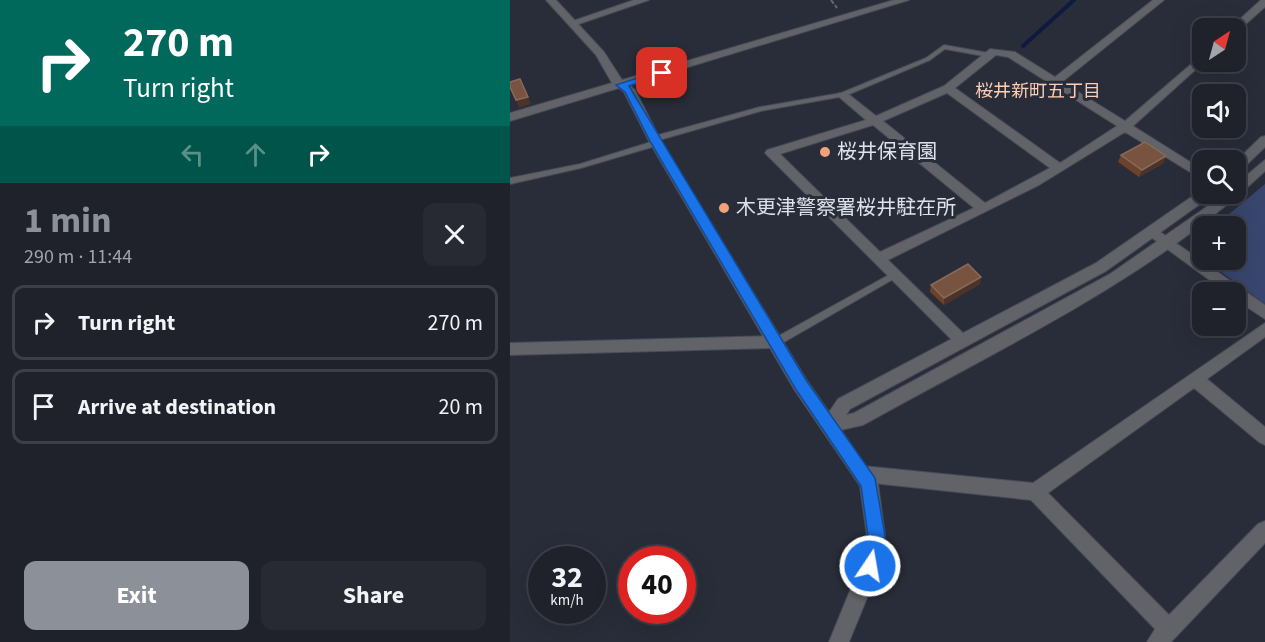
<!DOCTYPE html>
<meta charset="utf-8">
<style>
body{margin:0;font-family:"Source Sans 3","Noto Sans JP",sans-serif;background:#272a33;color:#f1f3f6;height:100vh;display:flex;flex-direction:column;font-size:22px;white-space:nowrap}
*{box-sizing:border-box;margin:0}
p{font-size:20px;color:#a1a4a9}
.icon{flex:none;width:33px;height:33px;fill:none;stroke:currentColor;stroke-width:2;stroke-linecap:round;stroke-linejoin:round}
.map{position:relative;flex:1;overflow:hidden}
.drawer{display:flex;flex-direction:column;background:#1f222b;width:510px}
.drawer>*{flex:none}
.hud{background:#00695c;color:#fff;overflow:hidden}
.needle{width:39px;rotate:36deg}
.fabs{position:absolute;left:682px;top:18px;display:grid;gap:12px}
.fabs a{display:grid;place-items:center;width:54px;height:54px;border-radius:12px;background:#1f222b;box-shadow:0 6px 24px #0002,0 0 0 2px #3c3f47;font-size:30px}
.speed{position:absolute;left:18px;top:546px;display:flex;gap:12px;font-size:30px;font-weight:700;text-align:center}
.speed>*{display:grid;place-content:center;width:78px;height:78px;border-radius:50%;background:#1f222b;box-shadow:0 6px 24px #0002,0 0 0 2px #3c3f47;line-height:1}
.speed small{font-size:15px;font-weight:400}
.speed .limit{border:9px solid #d22;background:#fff;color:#111}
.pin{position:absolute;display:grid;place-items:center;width:51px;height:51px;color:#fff;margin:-26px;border-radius:12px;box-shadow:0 3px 9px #0006}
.me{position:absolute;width:66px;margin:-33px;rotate:12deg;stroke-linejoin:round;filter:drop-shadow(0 0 4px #0008)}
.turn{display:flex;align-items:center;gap:21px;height:126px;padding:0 24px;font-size:27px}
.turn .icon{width:78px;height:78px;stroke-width:2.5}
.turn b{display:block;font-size:42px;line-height:51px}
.lanes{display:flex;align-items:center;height:57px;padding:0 24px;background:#0003;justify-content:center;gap:30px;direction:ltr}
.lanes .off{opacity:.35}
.round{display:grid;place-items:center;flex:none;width:63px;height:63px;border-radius:12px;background:#272a33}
.headline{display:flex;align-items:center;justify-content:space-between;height:102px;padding:0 24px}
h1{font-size:36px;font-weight:700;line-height:45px;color:#8c9099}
.primary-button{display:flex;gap:12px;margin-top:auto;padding:12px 24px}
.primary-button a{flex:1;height:69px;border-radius:12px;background:#8c9099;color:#fff;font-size:24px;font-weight:700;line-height:69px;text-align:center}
.primary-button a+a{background:#272a33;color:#f1f3f6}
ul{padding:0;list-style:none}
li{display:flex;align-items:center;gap:18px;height:75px;margin:0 12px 9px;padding:0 12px;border:3px solid #3c3f47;border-radius:12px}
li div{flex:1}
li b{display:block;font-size:22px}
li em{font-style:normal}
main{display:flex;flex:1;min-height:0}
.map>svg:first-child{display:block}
.green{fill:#394770}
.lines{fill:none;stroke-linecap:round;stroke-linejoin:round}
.stream{stroke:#0f1a41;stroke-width:4}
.service-casing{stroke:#464a55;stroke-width:2}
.minor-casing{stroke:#464a55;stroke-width:2}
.tertiary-casing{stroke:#464a55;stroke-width:2}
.path{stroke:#666974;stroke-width:2;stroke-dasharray:4.5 2;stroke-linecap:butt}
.service{fill:#616369;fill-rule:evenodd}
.minor{fill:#616369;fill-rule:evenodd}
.tertiary{fill:#616369;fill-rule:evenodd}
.wall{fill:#6c422b}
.shaded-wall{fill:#4c3228}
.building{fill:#785340;stroke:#886a5a;stroke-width:1.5}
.route{fill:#1a73e8;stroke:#114b97;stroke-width:1.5}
.poi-dot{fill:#f0a279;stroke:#292d39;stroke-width:2}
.labels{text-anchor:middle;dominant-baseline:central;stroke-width:6;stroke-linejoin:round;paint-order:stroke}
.far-neighbourhood-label{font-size:18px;fill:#fbceb7;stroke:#292d39}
.poi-label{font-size:20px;fill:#dfe2ea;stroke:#292d39;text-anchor:start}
</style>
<main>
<section class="drawer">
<div class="hud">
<div class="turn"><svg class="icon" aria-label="right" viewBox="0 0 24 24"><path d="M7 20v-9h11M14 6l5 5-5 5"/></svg><div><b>270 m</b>Turn right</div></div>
<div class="lanes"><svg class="icon off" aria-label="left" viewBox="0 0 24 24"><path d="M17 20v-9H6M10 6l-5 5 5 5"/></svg><svg class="icon off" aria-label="ahead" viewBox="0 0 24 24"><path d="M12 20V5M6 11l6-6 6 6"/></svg><svg class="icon" aria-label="right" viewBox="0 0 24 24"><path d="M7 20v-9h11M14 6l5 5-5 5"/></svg></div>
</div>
<div class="headline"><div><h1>1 min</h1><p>290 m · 11:44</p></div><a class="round"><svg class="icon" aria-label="close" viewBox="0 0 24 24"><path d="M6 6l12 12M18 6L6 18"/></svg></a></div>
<ul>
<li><svg class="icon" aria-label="right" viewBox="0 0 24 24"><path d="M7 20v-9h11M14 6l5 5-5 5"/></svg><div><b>Turn right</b></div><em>270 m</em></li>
<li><svg class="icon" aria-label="arrive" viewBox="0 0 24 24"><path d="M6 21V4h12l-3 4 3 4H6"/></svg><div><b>Arrive at destination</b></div><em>20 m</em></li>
</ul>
<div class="primary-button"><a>Exit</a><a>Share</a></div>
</section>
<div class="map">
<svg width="755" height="642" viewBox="0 0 755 642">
<rect width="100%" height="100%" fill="#292d39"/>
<!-- green -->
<path class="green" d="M755,184V304L695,260H726V226H705Z"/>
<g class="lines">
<!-- stream -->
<path class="stream" d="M513,46L564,0"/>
<!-- service casing -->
<g class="service-casing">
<path id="service" d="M434,45L479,53L482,55L479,57L435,49L420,60L335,96L251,111L146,141L150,143L149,145L71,168L0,184V178L70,164L144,141L140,139L141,137L250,107L331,93L416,58Z
M384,272L387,273L388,275L387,277L269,345H263L261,342L263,339Z"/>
</g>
<!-- minor casing -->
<g class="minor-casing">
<path id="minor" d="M124,0H139L66,25L57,23Z
M643,0H654L552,82L615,121L693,54L694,62L623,126L693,170V180L615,132L529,185L378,260L456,336L459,340L456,344H446L255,153L257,150L356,120L329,97V93H337L366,116L434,86L480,49L505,52L545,77ZM486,55L498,57L607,126L550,163L445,88ZM437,93L540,168L475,203L373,121ZM363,125L464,208L370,252L270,154Z
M751,0H755V7L729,30L720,28Z
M643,227L755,305V319L726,300V292H716L638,235L636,232Z
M755,323V337L697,379L755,427V445L749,442L684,388L538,493L659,615L748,524L755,521V543L661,642H637L645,629L521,500L353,482L347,480L344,474L347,468L353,466L523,483Z
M266,336L271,338L274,342L271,346L266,348L0,355V343Z"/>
</g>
<!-- tertiary casing -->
<g class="tertiary-casing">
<path id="tertiary" d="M36,0H46L94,52L112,80L384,0H399L119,85L125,90L152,143L296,379L319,412L328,399L586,263L690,191L693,190V194H701L700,197L596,271L340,409L336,415L344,413L600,274L715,194H726V184L755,160V171C641,279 489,349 353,425L331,430L368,484L375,536L370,566L339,642H319L350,566L357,536L350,486L284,389L140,143L114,92L109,88L0,121V113L102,83L86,55Z
M755,136V147L730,171L726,172V161L751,137Z"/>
</g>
<!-- path -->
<path class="path" d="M321,0L327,8"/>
<!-- service -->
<use href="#service" class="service"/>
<!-- minor -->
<use href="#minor" class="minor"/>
<!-- tertiary -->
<use href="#tertiary" class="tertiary"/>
</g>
<!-- wall -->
<path class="wall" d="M611,155L654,163L629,177L608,162Z
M470,284L434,305L420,292L421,285Z"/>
<!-- shaded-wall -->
<path class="shaded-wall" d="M18,97L21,104L9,108L6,100Z
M656,156L654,163L629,177L632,170Z
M471,277L470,284L434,305V298Z"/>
<!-- building -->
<path class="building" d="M10,79L18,97L6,100L0,87V82Z
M635,142L656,156L632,170L611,155Z
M458,264L471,277L434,298L421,285Z"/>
<!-- route -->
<path class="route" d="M152,70L157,73L155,75L119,86L296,380L365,478L375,536L366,572L360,575L354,572L351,566L358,536L351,486L285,388L141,143L115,92L106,85Z"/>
<!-- markers -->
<g class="poi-dot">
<circle cx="315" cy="152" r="6"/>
<circle cx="214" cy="208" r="6"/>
</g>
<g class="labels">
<!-- far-neighbourhood labels -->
<g class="far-neighbourhood-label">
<text x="528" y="91">桜井新町五丁目</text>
</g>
<!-- poi labels -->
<g class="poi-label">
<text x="327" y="152">桜井保育園</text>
<text x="226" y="208">木更津警察署桜井駐在所</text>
</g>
</g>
</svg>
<div class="fabs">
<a><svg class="needle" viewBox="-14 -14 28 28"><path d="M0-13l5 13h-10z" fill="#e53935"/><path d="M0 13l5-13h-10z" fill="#a1a4a9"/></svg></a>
<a><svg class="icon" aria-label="sound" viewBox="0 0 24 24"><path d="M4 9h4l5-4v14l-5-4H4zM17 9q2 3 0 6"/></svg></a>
<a><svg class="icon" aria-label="search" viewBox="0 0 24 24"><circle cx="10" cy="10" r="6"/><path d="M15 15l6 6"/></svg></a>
<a>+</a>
<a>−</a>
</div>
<div class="speed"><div>32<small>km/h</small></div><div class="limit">40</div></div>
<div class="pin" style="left:152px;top:73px;background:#d93025"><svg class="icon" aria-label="arrive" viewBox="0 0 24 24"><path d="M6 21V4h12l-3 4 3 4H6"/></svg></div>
<svg class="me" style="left:360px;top:566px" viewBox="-20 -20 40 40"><circle r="17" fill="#1a73e8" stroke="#fff" stroke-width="3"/><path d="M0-11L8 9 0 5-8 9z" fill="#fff"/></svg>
</div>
</main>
